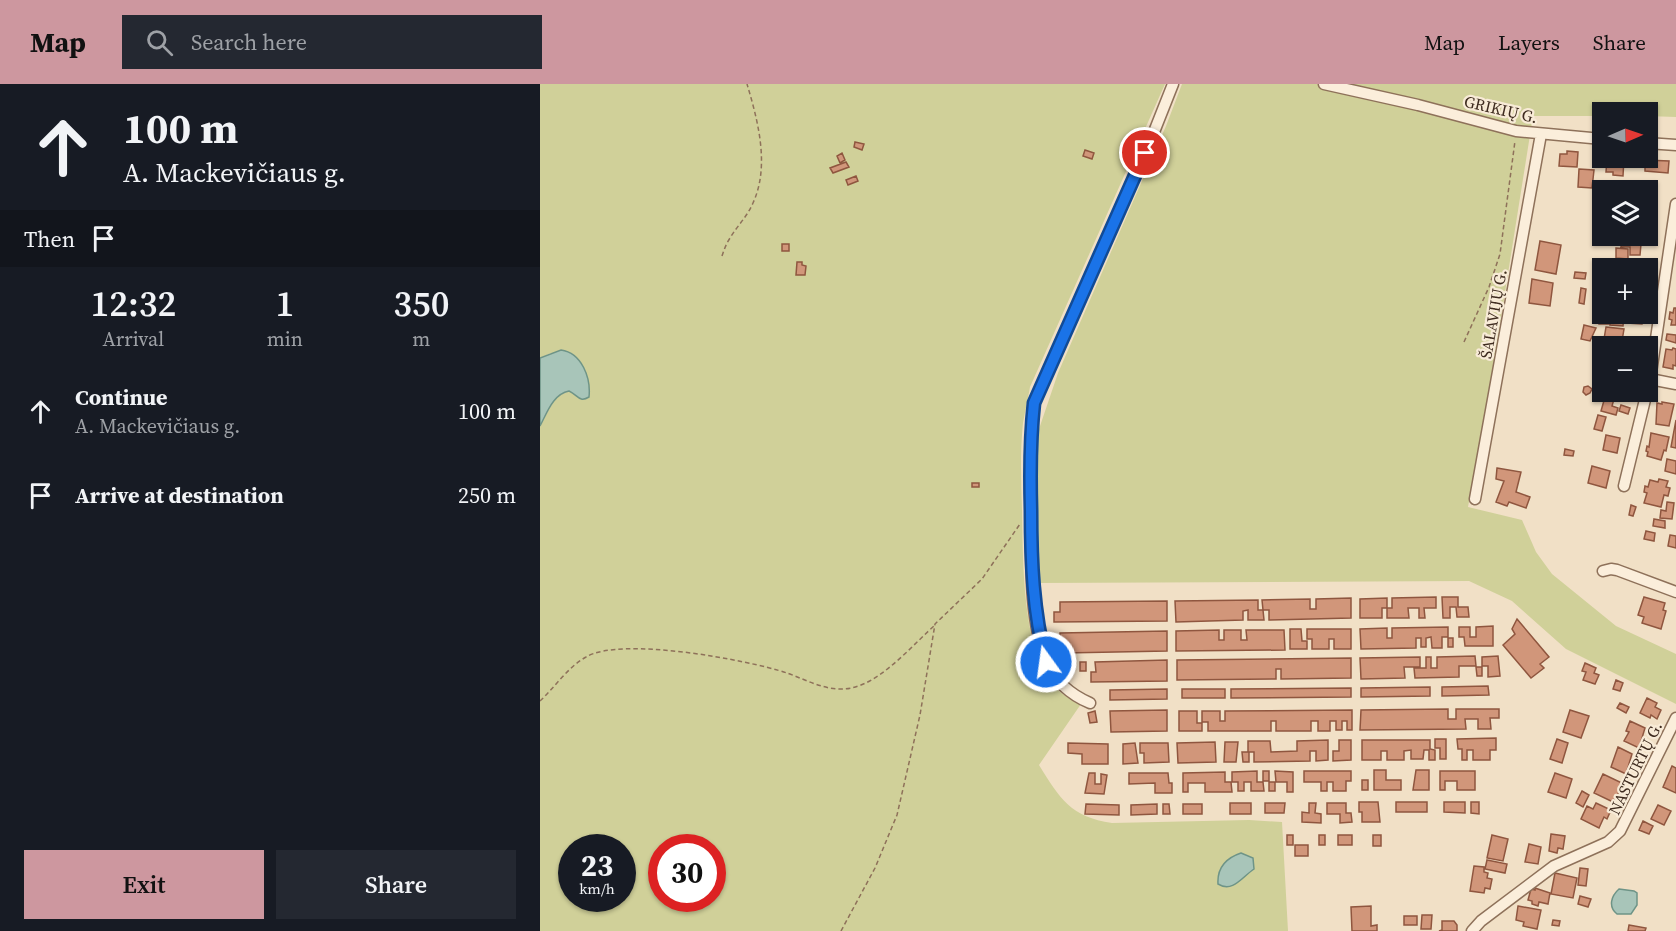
<!DOCTYPE html>
<meta charset="utf-8">
<style>
body{margin:0;font-family:"Source Serif 4",serif;background:#242831;color:#f1f3f6;height:100vh;display:flex;flex-direction:column;font-size:22px;white-space:nowrap}
*{box-sizing:border-box;margin:0}
p{font-size:20px;color:#9ea1a6}
.icon{flex:none;width:33px;height:33px;fill:none;stroke:currentColor;stroke-width:2;stroke-linecap:round;stroke-linejoin:round}
.map{position:relative;flex:1;overflow:hidden}
.side{display:flex;flex-direction:column;background:#171b24;width:540px}
.side>*{flex:none}
.banner{background:#171b24;color:#f1f3f6;overflow:hidden}
.needle{width:39px;rotate:88deg}
.fabs{position:absolute;left:1052px;top:18px;display:grid;gap:12px}
.fabs a{display:grid;place-items:center;width:66px;height:66px;border-radius:0px;background:#171b24;box-shadow:0 2px 4px #0004;font-size:30px}
.speed{position:absolute;left:18px;top:750px;display:flex;gap:12px;font-size:30px;font-weight:700;text-align:center}
.speed>*{display:grid;place-content:center;width:78px;height:78px;border-radius:50%;background:#171b24;box-shadow:0 2px 4px #0004;line-height:1}
.speed small{font-size:15px;font-weight:400}
.speed .limit{border:9px solid #d22;background:#fff;color:#111}
.pin{position:absolute;display:grid;place-items:center;width:51px;height:51px;color:#fff;margin:-26px;border:3px solid #fff;border-radius:50%;box-shadow:0 2px 6px #0007}
.me{position:absolute;width:66px;margin:-33px;rotate:346deg;stroke-linejoin:round;filter:drop-shadow(0 0 4px #0008)}
.turn{display:flex;align-items:center;gap:21px;height:126px;padding:0 24px;font-size:27px}
.turn .icon{width:78px;height:78px;stroke-width:2.5}
.turn b{display:block;font-size:42px;line-height:51px}
.then{display:flex;align-items:center;height:57px;padding:0 24px;background:#0003;gap:12px;font-size:22px}
.eta{display:flex;justify-content:space-evenly;align-items:center;height:102px;text-align:center}
.eta b{font-size:36px;font-weight:600;line-height:42px}
.action{display:flex;gap:12px;margin-top:auto;padding:12px 24px}
.action a{flex:1;height:69px;border-radius:0px;background:#cd979f;color:#111;font-size:24px;font-weight:600;line-height:69px;text-align:center}
.action a+a{background:#242831;color:#f1f3f6}
ul{padding:0;list-style:none}
li{display:flex;align-items:center;gap:18px;height:84px;padding:0 24px}
li div{flex:1}
li b{display:block;font-size:22px}
li em{font-style:normal}
header{display:flex;align-items:center;gap:36px;box-sizing:border-box;height:84px;padding:0 30px;background:#cd979f;color:#111}
header strong{font-size:28px}
nav{display:flex;gap:33px;margin-inline-start:auto;font-size:21px}
.search{width:420px;height:54px;background:#242831;display:flex;align-items:center;gap:15px;box-sizing:border-box;padding:0 21px;border-radius:0px;color:#9ea1a6;font-size:22px}
main{display:flex;flex:1;min-height:0}
.map>svg:first-child{display:block}
.green{fill:#d0d099;fill-rule:evenodd}
.water{fill:#a8c5b9;stroke:#6e9487;stroke-width:1.5}
.building{fill:#d1967a;stroke:#8f563f;stroke-width:1.5}
.lines{fill:none;stroke-linecap:round;stroke-linejoin:round}
.minor-casing{stroke:#8e715a;stroke-width:13}
.path{stroke:#8e715a;stroke-width:1.5;stroke-dasharray:4.5 3;stroke-linecap:butt}
.minor{stroke:#fbeedb;stroke-width:10}
.route-casing{stroke:#114b97;stroke-width:15}
.route{stroke:#1a73e8;stroke-width:10}
.labels{text-anchor:middle;dominant-baseline:central;stroke-width:4.5;stroke-linejoin:round;paint-order:stroke}
.street-label{font-size:16px;fill:#3e2b1f;stroke:#f8ebd7}
</style>
<header>
<strong>Map</strong>
<div class="search"><svg class="icon" aria-label="search" viewBox="0 0 24 24"><circle cx="10" cy="10" r="6"/><path d="M15 15l6 6"/></svg>Search here</div>
<nav><a>Map</a><a>Layers</a><a>Share</a></nav>
</header>
<main>
<section class="side">
<div class="banner">
<div class="turn"><svg class="icon" aria-label="ahead" viewBox="0 0 24 24"><path d="M12 20V5M6 11l6-6 6 6"/></svg><div><b>100 m</b>A. Mackevičiaus g.</div></div>
<div class="then">Then<svg class="icon" aria-label="arrive" viewBox="0 0 24 24"><path d="M6 21V4h12l-3 4 3 4H6"/></svg></div>
</div>
<div class="eta">
<div><b>12:32</b><p>Arrival</p></div>
<div><b>1</b><p>min</p></div>
<div><b>350</b><p>m</p></div>
</div>
<ul>
<li><svg class="icon" aria-label="ahead" viewBox="0 0 24 24"><path d="M12 20V5M6 11l6-6 6 6"/></svg><div><b>Continue</b><p>A. Mackevičiaus g.</p></div><em>100 m</em></li>
<li><svg class="icon" aria-label="arrive" viewBox="0 0 24 24"><path d="M6 21V4h12l-3 4 3 4H6"/></svg><div><b>Arrive at destination</b></div><em>250 m</em></li>
</ul>
<div class="action"><a>Exit</a><a>Share</a></div>
</section>
<div class="map">
<svg width="1136" height="847" viewBox="0 0 1136 847">
<rect width="100%" height="100%" fill="#f1e0c6"/>
<!-- green -->
<path class="green" d="M0,0H625L490,303C488,315 485,327 483,339C480,368 481,397 482,426C483,472 482,557 509,596C517,608 528,614 541,620L499,681C520,715 531,733 572,739L709,736L742,738L748,847H0V342L16,313L29,307L34,310L11,269L0,274ZM32,764H82V814H32ZM122,764H172V814H122Z
M642,0H1136V33L1107,32V28H1062V32H993L950,303L928,423L982,436L996,468L1012,490L1076,542L1136,570V620L1026,565L972,517L929,497L498,499L496,371L499,345L518,289L626,42Z"/>
<!-- water -->
<path class="water" d="M21,266C42,269 51,294 49,313C39,319 38,311 29,307C13,310 7,329 0,342V274Z
M701,769L713,774L714,785C702,793 693,809 678,800C677,784 686,774 701,769Z
M1079,805L1094,807L1097,809V821L1091,830H1077C1068,823 1071,812 1079,805Z"/>
<!-- building -->
<path class="building" d="M315,58L324,60L322,66L314,63Z
M545,66L554,69L552,75L543,72Z
M1027,67L1038,68L1037,83L1019,82L1020,70H1027Z
M302,69L305,76L300,79L297,72Z
M1067,74H1084L1083,92L1073,91V88H1066Z
M1105,76L1129,77L1128,89L1105,87Z
M306,78L309,83L293,89L290,84Z
M1039,85L1054,86L1052,104L1038,103Z
M316,92L318,97L308,101L306,96Z
M1086,98L1096,100L1095,106H1085Z
M1054,110L1061,111V117L1054,116Z
M1107,130H1112L1111,135H1114V143H1111L1110,147H1107Z
M1082,152L1095,155V160H1101L1100,171H1090V163H1081Z
M1000,157L1021,161L1016,190L995,186Z
M242,160H249V167H242Z
M1076,164L1088,165V175L1076,174Z
M1090,177L1107,178L1108,189L1107,184H1089Z
M257,178H262V181L266,182L265,191H256Z
M1035,188L1046,189L1045,195L1034,194Z
M992,195L1013,199L1010,222L989,219Z
M1041,204L1046,205L1044,220L1039,219Z
M1134,224H1136V241H1131L1132,236L1129,235L1130,228L1133,229Z
M1071,230L1084,231L1083,242L1070,241Z
M1087,230H1103L1102,240L1087,239Z
M1059,234L1069,235V240H1059Z
M1044,241L1056,244L1050,257L1041,255Z
M1066,243L1084,245L1082,257L1064,255Z
M1127,250L1136,251V259L1126,256Z
M1133,264L1136,265V282L1133,281V285L1123,283L1126,265L1132,266Z
M1059,284H1062V293L1057,292Z
M1048,302L1052,305L1050,309L1046,311L1043,308L1044,303Z
M1074,308H1092L1090,314L1074,310Z
M1065,313L1074,315L1072,322L1078,324L1076,331L1061,327Z
M1122,318L1134,320L1129,342L1116,340L1117,319L1122,320Z
M1081,321L1090,324L1088,330L1079,327Z
M1058,331L1066,333L1062,347L1054,345Z
M1136,336V364L1131,363Z
M1111,349L1129,353L1126,367L1124,366L1121,376L1107,372L1108,368L1106,367L1107,362L1109,363Z
M1066,351L1080,354L1077,369L1063,366Z
M1025,365L1034,367L1033,372L1024,371Z
M1127,375L1136,377V390L1125,387Z
M1052,382L1070,387L1066,404L1048,399Z
M957,384L981,388L976,408L990,413L986,424L969,418L967,422L956,418L964,397L956,395Z
M1119,395L1128,397L1126,403L1130,404L1128,412L1124,411L1121,423L1104,419L1107,409L1104,408L1105,402L1108,403L1110,396L1118,398Z
M432,399H439V403H432Z
M1127,418L1134,419L1132,435L1120,434L1121,426L1126,427Z
M1091,421L1096,423L1093,432L1089,431Z
M1114,435L1125,437V444L1113,442Z
M1106,447L1115,449L1114,457L1104,455Z
M1130,451L1136,452V464L1128,462Z
M896,513V524H884L885,534H879V524H868L869,534H847V524H852V514Z
M902,513H918V523H928L929,533H917L916,523H910V534H903Z
M1104,513L1125,519L1123,526L1126,527L1121,545L1102,539L1104,533L1098,531Z
M811,514V534L729,536V526H723L724,536H708V526L703,527V536L636,538L635,517L718,516V526H723L722,516L770,515V525H776V515Z
M847,514V524H842V534H820V515Z
M627,517V537L514,538V528H520V518Z
M977,535L1009,573L1000,580L1004,584L991,594L963,561L975,550L972,545Z
M953,542V562H925L924,553H919V543H930V553H936V543Z
M908,543V553H902V564H892L891,553L886,554V563H881V554H876V564L821,565L820,545L847,544V554H852V544Z
M750,545H761L762,557H767V565H750Z
M767,545H811V565H794V555H789V565H772V555H767Z
M679,546V556H684V546H701V556H707L706,546H744L745,566L636,567V547Z
M627,547V567L524,569V559H520V549Z
M908,554H913V563H908Z
M935,572L936,582H919V593L875,594L874,584H886V573H891V584H897V573Z
M958,572L960,592L948,593V582H942V573Z
M880,573V583H864L865,594L821,595L820,574Z
M811,574V594L741,595V585H736V595L637,596V576Z
M627,576V597L551,598V588H556L555,578Z
M540,578H546V587H540Z
M1045,579L1056,584L1054,589L1059,591L1055,600L1043,596L1046,588L1042,587Z
M936,583H942V592H937Z
M1076,596L1083,599L1080,607L1073,605Z
M948,602L949,611L902,612V603Z
M890,603V612L821,613V604Z
M811,604V613L691,614V605Z
M627,605V615L570,616V606Z
M642,605H685V614H642Z
M1107,614L1117,619L1115,623L1121,626L1117,635L1111,631L1110,634L1100,629Z
M1080,619L1089,623L1086,629L1077,624Z
M908,625V635H916V625H959V634H950L951,645H938V635H925L926,645L820,646L821,626Z
M627,626V647L571,648L570,627Z
M812,626V646H807V637H802V646H796V637H790V647H778V637H771V647H736V637H731V647H668V638H662V627H680V637H685V627Z
M1030,626L1049,632L1041,654L1023,648Z
M555,627L557,638L550,639L548,629Z
M639,627H657V639H662V647H639Z
M1090,637L1105,644L1099,664L1084,657L1089,648L1086,647Z
M956,654V666H950V676H933V666H927V676H922V665H918L917,655Z
M895,655H906V675H900V664H895Z
M1017,655L1028,659L1022,679L1010,675Z
M788,656V676L776,677V667H770V677L714,678V668H709V678H703L702,668H708V657H730L731,668L757,667V657Z
M799,656H811V676L793,677V667H799Z
M822,656H890V665L895,666V676H889V666H884L883,675H871V666L864,667V676H847V667H841V676H822Z
M675,658L676,678L638,679L637,659Z
M685,658H698L696,678H684Z
M528,659L568,660V680H542V670L528,669Z
M595,659L598,679L583,680V660Z
M600,659H628L629,678L604,679V669H600Z
M1078,663L1092,670L1086,690L1071,683Z
M1132,682L1136,684V709L1123,703Z
M834,686H846V696H861V706H834Z
M876,686H889V706H873Z
M717,687V698H723L724,707H711V698H704V707H698V698H692V688Z
M723,687H729V697H723Z
M735,687L753,688V708H747V698H736Z
M764,687H811V697H806V707H793V698H787V707H781V698H764Z
M900,687H935V706H917V697H905V706H900Z
M685,688V698H691L692,708H665V699H648V708H643V689Z
M549,689H555V700H561V690L567,691L564,710L545,709Z
M589,689H628L629,699H632V709H615V699L589,700Z
M1015,689L1032,695L1026,714L1008,708Z
M1063,690L1084,700L1073,718L1054,709Z
M822,696H828V706H822Z
M729,698H735V707H729Z
M1042,707L1049,711L1043,723L1036,719Z
M819,718H838L840,738H822V728H819Z
M856,718H887V728H856Z
M904,718H925V729L904,728Z
M931,718H939V730L931,729Z
M690,719H711V730H690Z
M725,719H745L744,729H725Z
M769,719H776L775,729L781,730V739L762,738V728L769,729Z
M787,719H806V729H811L812,738L800,739V730H787Z
M1056,719L1071,726L1067,735L1064,733L1059,744L1041,735L1047,722L1053,725Z
M546,720L579,721V731L545,730Z
M617,720V730L591,731V721Z
M623,720H629L630,730H623Z
M643,720H662V730H643Z
M1118,721L1131,727L1124,741L1111,735Z
M1103,737L1113,742L1109,750L1099,746Z
M1011,750L1025,752L1023,765L1018,764L1017,769L1009,767Z
M747,751H753V761H747Z
M779,751H785V761H779Z
M798,751H812V761H798Z
M833,751H841V762H833Z
M952,751L968,755L963,777L947,774Z
M989,760L1001,763L998,780L985,778Z
M755,761H768V772H755Z
M947,776L967,780L965,789L945,785Z
M934,782L944,783V788L948,789L947,794L952,795L950,805L945,804L944,809L930,807Z
M1040,784L1048,785L1046,802L1038,801Z
M1015,789L1037,794L1033,814L1011,810Z
M995,804L1010,809L1008,820L999,818L998,822L992,820V817L988,816L991,805L995,806Z
M1040,812L1051,815L1048,823L1038,820Z
M831,822V842L837,841V847H812L811,823Z
M978,822L1001,826L997,845L983,842L984,838L976,836Z
M882,831H892L891,845H881Z
M864,832H877V841H864Z
M1013,836L1020,837L1019,842L1012,841Z
M902,837H914L917,841V847H899L902,846Z
M1089,841L1106,844L1105,847H1088Z"/>
<g class="lines">
<!-- minor casing -->
<g class="minor-casing">
<path id="minor" d="M784,0L878,21L976,47L1062,55
M1107,59L1136,61
M1110,295L1136,300
M1084,402L1110,295L1136,120
M935,415L1001,50
M1063,487L1071,485L1077,486L1136,508
M550,619C531,611 516,598 507,579C491,544 491,486 491,447C490,404 490,362 494,319L614,48L633,0
M932,847L941,837L1014,782L1068,758L1080,747L1136,634"/>
</g>
<!-- path -->
<path class="path" d="M182,172C184,166 186,160 190,154C197,142 207,133 213,119C230,82 218,37 207,0
M924,258L949,203L960,170L975,57
M0,617C15,603 28,583 46,573C81,552 208,576 247,589C272,598 294,612 321,601C347,591 374,560 395,541
M301,847L335,784L357,731L380,631L395,540L442,495L480,440"/>
<!-- minor -->
<use href="#minor" class="minor"/>
</g>
<g class="lines">
<!-- route casing -->
<g class="route-casing">
<path id="route" d="M506,578C493,527 491,477 491,426C490,390 490,355 494,319L605,69"/>
</g>
<!-- route -->
<use href="#route" class="route"/>
</g>
<g class="labels">
<!-- street labels -->
<g class="street-label">
<text transform="translate(961 25) rotate(13)">GRIKIŲ G.</text>
<text transform="translate(953 230) rotate(-80)">ŠALAVIJŲ G.</text>
<text transform="translate(1095 684) rotate(-64)">NASTURTŲ G.</text>
</g>
</g>
</svg>
<div class="fabs">
<a><svg class="needle" viewBox="-14 -14 28 28"><path d="M0-13l5 13h-10z" fill="#e53935"/><path d="M0 13l5-13h-10z" fill="#9ea1a6"/></svg></a>
<a><svg class="icon" aria-label="layers" viewBox="0 0 24 24"><path d="M12 4l9 5-9 5-9-5zM3 14l9 5 9-5"/></svg></a>
<a>+</a>
<a>−</a>
</div>
<div class="speed"><div>23<small>km/h</small></div><div class="limit">30</div></div>
<div class="pin" style="left:605px;top:69px;background:#d93025"><svg class="icon" aria-label="arrive" viewBox="0 0 24 24"><path d="M6 21V4h12l-3 4 3 4H6"/></svg></div>
<svg class="me" style="left:506px;top:578px" viewBox="-20 -20 40 40"><circle r="17" fill="#1a73e8" stroke="#fff" stroke-width="3"/><path d="M0-11L8 9 0 5-8 9z" fill="#fff"/></svg>
</div>
</main>
